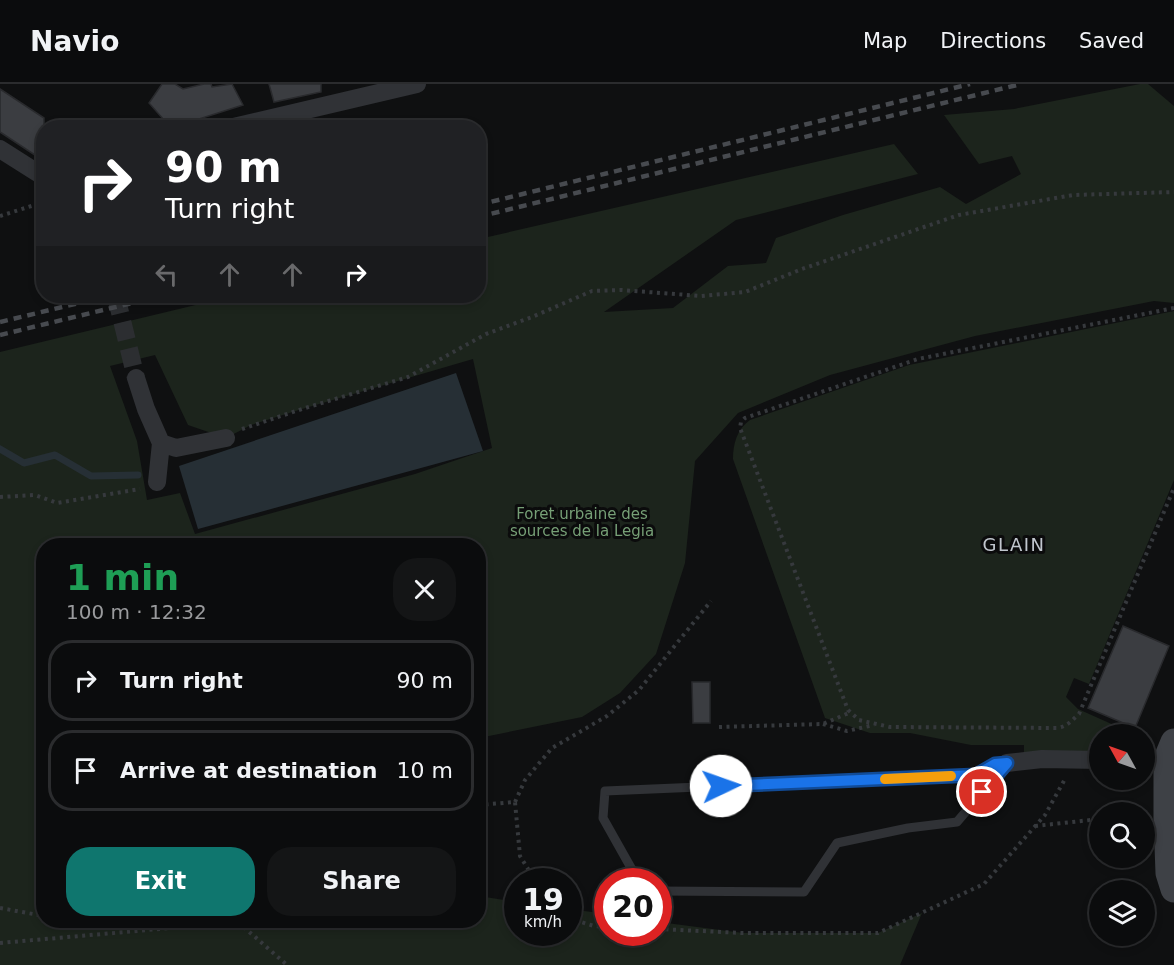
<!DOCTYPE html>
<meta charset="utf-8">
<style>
body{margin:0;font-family:"DejaVu Sans",sans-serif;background:#141516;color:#f1f3f6;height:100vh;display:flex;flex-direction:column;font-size:22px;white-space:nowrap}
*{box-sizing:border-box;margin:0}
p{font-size:20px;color:#9a9b9d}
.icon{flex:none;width:33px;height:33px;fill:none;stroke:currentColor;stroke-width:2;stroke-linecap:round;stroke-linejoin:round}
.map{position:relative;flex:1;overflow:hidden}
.sheet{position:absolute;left:36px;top:454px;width:450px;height:390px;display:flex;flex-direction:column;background:#0b0c0d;border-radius:24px;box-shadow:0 3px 9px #0003,0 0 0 2px #2b2c2e}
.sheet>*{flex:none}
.banner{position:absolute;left:36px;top:36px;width:450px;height:183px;border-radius:24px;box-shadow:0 3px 9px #0003,0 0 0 2px #2b2c2e;background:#202124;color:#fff;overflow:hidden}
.needle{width:39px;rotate:310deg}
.controls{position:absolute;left:1089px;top:640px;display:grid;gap:12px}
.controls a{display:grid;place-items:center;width:66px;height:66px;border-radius:50%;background:#0b0c0d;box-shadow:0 3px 9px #0003,0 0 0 2px #2b2c2e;font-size:30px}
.speed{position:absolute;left:504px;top:784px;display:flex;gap:12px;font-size:30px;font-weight:700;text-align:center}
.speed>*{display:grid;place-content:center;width:78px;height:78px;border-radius:50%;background:#0b0c0d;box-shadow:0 3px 9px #0003,0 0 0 2px #2b2c2e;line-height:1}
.speed small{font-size:15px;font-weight:400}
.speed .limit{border:9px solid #d22;background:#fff;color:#111}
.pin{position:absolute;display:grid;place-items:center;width:51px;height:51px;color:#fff;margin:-26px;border:3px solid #fff;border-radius:50%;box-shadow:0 2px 6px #0007}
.me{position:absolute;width:66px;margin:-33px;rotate:87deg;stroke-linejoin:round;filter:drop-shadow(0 0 4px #0008)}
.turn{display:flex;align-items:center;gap:21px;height:126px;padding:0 30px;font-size:27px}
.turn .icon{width:78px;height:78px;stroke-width:2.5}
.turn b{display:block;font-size:42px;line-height:51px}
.lanes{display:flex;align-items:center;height:57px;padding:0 30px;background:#0003;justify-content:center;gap:30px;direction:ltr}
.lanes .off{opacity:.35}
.round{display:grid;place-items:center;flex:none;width:63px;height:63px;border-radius:24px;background:#141516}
.headline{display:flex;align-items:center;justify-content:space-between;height:102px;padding:0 30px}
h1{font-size:36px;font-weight:700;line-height:45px;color:#1e9e55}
.cta{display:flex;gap:12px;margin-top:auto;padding:12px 30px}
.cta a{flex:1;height:69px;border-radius:24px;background:#0f766e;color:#fff;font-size:24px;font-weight:700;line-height:69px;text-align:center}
.cta a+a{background:#141516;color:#f1f3f6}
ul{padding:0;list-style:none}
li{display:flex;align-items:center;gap:18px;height:81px;margin:0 12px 9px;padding:0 18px;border:3px solid #2b2c2e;border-radius:24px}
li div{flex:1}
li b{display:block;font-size:22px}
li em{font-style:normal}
header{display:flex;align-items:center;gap:36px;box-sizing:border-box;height:84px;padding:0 30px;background:#0b0c0d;border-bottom:2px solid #2b2c2e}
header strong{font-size:28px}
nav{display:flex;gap:33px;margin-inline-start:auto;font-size:21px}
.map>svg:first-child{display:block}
.green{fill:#1c241c;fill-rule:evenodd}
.water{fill:#262f35}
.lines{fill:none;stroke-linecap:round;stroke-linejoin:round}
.stream{stroke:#262f35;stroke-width:7}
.building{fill:#3b3d41;stroke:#292a2d;stroke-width:1.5}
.minor-tunnel{stroke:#2c2e31;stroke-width:18;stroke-dasharray:18 9;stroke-linecap:butt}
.path{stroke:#36393d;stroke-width:4;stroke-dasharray:3 4.5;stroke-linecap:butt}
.service{stroke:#303236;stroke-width:9}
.minor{stroke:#303236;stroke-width:18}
.secondary{stroke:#3e4146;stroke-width:27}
.rail{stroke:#474a4f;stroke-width:4.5;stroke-dasharray:8 6;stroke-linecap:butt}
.route-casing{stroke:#114b97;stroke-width:15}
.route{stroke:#1a73e8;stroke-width:10}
.slow{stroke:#f59e0b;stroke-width:10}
.labels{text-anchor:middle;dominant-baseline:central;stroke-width:6;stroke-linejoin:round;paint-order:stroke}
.park-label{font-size:15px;fill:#769f76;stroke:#0b0b0c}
.quarter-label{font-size:18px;letter-spacing:1.5px;fill:#c1c6ce;stroke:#0b0b0c}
</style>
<header>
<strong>Navio</strong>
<nav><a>Map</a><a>Directions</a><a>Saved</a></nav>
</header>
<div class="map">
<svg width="1174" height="881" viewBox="0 0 1174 881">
<rect width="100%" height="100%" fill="#0f1011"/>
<!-- green -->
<path class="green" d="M1140,0H1148L1174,22V219L1154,217L975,252L830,291L738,329L695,377L685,479L656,570L620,609L582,633L479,654L478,462H44V837H478L479,812L517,818L518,849H568L569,825L607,830L608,849H658L659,838L743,849H878L922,829L900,881H0V268L233,212H478L479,155L894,60L918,90L736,136L604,228L673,224L728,182L766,179L776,154L843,131L940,103L966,120L1021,90L1012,72L979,80L944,31L1014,25ZM155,271L188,341L226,354L251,341L302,325L473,275L492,364L415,390L195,450L180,409L147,416L137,357L110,282Z
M1174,227V396L1089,600L1074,594L1066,613L1078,625L1116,642L1112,651H1100L1099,669H1024V661H971L910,649H870L825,634L733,375C733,360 737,345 750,336L909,281Z"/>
<!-- water -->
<path class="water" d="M456,289L483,367L198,445L179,382Z"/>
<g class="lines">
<!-- stream -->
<path class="stream" d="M0,365L24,379L55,371L91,392L138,391"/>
</g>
<!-- building -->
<path class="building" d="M162,0H175L183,5L204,0H211L212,3L232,0L243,21L171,44L149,19Z
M269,0H321V8L274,18Z
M0,5L44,34V77L0,48Z
M1123,542L1169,562L1135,644L1088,624Z
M692,598H710V639H693Z"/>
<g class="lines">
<!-- minor-tunnel -->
<path class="minor-tunnel" d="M116,212L136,294"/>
<!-- path -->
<path class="path" d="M0,132L44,118
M1174,224L918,275L745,334L741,338L740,344L848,626L859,636L890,643L1057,644C1067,643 1072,636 1079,630L1174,404
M242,345L302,325L408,293L486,250L532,233L592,207L621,206L701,212L745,208L802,185L959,131L1073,111L1174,108
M0,413L35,411L57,419L140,405
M823,640L847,647L874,641
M719,643L823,640L851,628
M515,718L525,696L552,664L607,632L639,606L711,517
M478,721L515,718L520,772L536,798
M1035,742L1100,735
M0,824L44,832
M568,834L594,842L608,843
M78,837L143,844
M238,838L287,881
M658,845L743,849H878L984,800L1045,731L1065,695
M0,859L250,837"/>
<!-- service -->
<path class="service" d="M639,798L603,734L605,707L976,691L995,680L1007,679
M658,807L804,808L837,759L908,744L957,738L1007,679"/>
<!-- minor -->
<path class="minor" d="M229,44L417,0
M0,65L44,93
M136,294L146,325L161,359L176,364L226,354
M157,398L161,359
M1144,675H1167
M1007,679L1042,675L1100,676"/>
<!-- secondary -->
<path class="secondary" d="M1174,658L1167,675V735L1169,789L1174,805"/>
<!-- rail -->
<path class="rail" d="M478,121L970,0
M478,133L1021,0
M0,238L108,212
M0,251L161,212"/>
</g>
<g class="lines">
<!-- route casing -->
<g class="route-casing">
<path id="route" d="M721,702L976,691L995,680L1007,679L982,708"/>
</g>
<!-- route -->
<use href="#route" class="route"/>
<!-- slow -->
<path class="slow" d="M885,695L951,692"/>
</g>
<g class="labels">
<!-- park labels -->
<g class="park-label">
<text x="582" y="430">Foret urbaine des<tspan x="582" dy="17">sources de la Legia</tspan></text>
</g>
<!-- quarter labels -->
<g class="quarter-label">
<text x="1014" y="460">GLAIN</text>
</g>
</g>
</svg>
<div class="controls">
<a><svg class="needle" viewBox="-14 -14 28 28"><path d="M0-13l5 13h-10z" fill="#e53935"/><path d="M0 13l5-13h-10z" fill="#9a9b9d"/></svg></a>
<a><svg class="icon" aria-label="search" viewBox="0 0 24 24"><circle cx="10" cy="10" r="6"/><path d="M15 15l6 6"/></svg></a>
<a><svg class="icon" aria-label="layers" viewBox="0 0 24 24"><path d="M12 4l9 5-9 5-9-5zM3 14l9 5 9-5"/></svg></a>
</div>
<div class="speed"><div>19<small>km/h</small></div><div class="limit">20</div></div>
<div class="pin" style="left:982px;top:708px;background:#d93025"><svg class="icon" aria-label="arrive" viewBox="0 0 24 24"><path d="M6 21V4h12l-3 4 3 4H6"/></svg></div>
<svg class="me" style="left:721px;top:702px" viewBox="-20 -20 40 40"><circle r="19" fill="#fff"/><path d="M0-13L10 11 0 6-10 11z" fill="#1a73e8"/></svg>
<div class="banner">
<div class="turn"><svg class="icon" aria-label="right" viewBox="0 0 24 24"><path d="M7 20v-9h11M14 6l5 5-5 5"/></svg><div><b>90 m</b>Turn right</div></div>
<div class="lanes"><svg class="icon off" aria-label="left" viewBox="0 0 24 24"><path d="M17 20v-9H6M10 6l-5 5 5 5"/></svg><svg class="icon off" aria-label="ahead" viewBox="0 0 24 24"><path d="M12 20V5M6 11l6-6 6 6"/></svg><svg class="icon off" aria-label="ahead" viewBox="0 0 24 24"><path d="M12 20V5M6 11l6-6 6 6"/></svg><svg class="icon" aria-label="right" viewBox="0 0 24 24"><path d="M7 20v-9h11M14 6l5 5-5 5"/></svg></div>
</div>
<section class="sheet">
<div class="headline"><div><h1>1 min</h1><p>100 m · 12:32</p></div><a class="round"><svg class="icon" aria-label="close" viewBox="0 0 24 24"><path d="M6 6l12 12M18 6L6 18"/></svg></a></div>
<ul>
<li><svg class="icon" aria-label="right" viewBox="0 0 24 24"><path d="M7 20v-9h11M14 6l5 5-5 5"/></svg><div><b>Turn right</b></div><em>90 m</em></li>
<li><svg class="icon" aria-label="arrive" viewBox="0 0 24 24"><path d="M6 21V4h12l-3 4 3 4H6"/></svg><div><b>Arrive at destination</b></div><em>10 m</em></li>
</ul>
<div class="cta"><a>Exit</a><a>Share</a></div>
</section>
</div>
